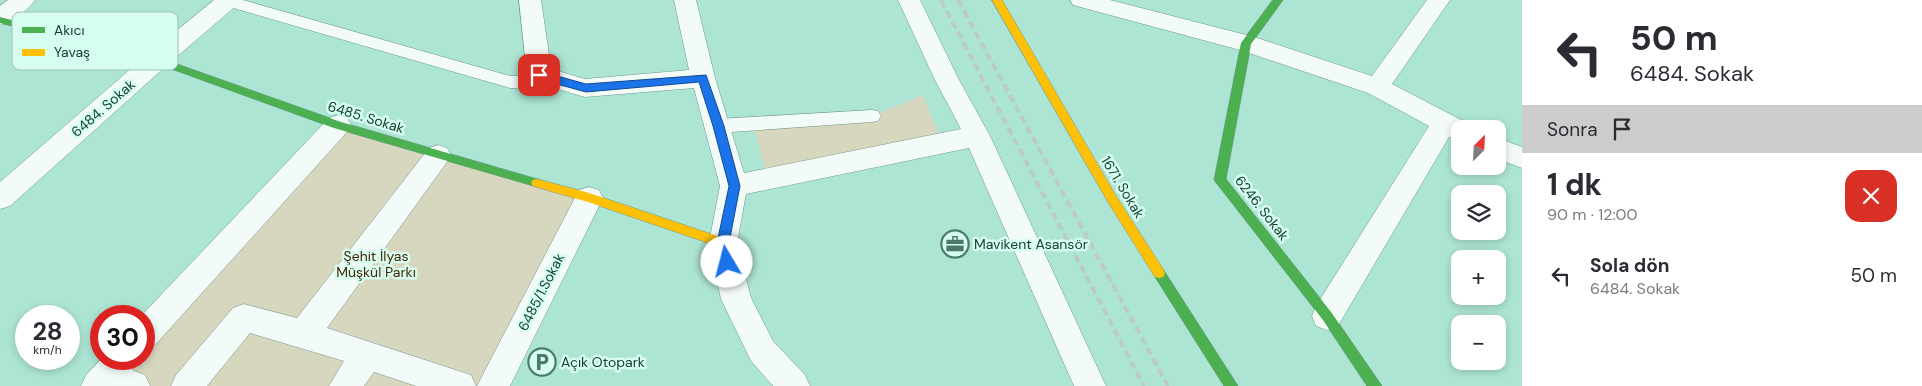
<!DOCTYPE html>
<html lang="tr">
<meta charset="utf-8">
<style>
body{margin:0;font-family:"DM Sans",sans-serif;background:#f2f2f3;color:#2b2b33;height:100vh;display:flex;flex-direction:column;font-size:19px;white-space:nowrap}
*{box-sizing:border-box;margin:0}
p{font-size:16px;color:#7c7c81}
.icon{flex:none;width:28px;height:28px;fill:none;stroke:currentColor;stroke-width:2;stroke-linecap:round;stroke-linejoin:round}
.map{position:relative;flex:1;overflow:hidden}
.panel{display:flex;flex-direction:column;background:#fff;width:400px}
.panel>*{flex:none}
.guide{background:#fff;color:#2b2b33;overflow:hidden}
.needle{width:32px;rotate:24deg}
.tools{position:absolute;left:1451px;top:120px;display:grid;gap:10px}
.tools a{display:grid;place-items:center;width:55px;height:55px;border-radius:10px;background:#fff;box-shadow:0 2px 8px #0003;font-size:25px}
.speed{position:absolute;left:15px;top:305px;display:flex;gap:10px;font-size:25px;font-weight:700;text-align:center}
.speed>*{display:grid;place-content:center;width:65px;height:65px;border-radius:50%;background:#fff;box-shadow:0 2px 8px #0003;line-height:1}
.speed small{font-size:12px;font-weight:400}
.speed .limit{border:8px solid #d22;background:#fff;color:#111}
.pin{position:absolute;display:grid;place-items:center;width:42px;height:42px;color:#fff;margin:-21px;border-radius:10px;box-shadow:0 2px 8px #0006}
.me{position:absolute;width:55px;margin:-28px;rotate:352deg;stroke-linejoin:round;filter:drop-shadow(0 0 4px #0008)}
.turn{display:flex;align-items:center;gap:18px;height:105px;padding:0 25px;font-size:22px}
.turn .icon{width:65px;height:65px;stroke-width:2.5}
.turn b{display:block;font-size:35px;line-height:42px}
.then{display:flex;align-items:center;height:48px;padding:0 25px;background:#0003;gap:10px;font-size:19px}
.round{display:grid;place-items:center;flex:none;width:52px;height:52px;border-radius:15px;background:#f2f2f3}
.head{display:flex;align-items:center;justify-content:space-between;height:85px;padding:0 25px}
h1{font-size:30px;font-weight:700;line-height:38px}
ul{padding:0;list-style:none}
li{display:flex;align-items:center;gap:15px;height:75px;padding:0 25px}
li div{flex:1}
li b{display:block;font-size:19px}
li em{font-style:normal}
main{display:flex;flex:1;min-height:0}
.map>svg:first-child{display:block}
.green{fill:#d7d6be}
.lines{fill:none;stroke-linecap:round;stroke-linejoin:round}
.lane-casing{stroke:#6e978c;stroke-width:1}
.street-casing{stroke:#6e978c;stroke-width:1}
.fast-casing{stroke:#6e978c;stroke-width:1}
.slow-casing{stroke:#6e978c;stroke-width:1}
.path{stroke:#c9dbd6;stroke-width:3;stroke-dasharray:2.5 4;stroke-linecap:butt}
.lane{fill:#f3fbf9;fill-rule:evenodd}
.street{fill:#f3fbf9;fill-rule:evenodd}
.fast{fill:#4caf50;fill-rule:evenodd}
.slow{fill:#ffc107;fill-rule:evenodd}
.rail{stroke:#bbccc6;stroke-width:4;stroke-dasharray:8 4;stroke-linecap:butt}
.route{fill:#1a73e8;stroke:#114b97}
.labels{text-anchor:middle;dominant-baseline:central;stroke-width:5;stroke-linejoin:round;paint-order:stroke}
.street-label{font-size:14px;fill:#134034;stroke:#d6fdef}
.poi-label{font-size:14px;fill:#134034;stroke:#d6fdef;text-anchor:start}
.park-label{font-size:14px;fill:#4b2407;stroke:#d6fdef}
.key{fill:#d6fdef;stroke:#9cc4b7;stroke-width:1}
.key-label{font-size:14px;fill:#134034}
</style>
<main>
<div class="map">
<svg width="1522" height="386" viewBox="0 0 1522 386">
<rect width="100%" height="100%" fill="#ade5d4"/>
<!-- green -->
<path class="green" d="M923,95L939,134L765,170L755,130L872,116Z
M338,125L589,198L493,386H97L122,359H144V335Z"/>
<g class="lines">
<!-- lane casing -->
<g class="lane-casing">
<path id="lane" d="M221,0H243L510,76H523L539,69L545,71L547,75C540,87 523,88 510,88L223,5Z
M872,110L878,111L881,116L878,121L872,122L718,133L712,131L709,126L712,121L718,119Z"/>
</g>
<!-- street casing -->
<g class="street-casing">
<path id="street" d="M8,0H35C28,11 12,21 0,25V6Z
M214,0H240L237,5L166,66L10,206L0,209V182L148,54Z
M519,0H541L551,69L585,79L689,70L674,0H696L715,78L744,173L961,129L934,78L898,0H920L958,78L990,136L1106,386H1074L969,148L746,194L737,243L751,298L773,341L805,375L810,386H773L751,361L721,299L709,243L720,186L694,88L585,97L530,81L527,75Z
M1070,0H1110L1254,37L1372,76L1427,0H1450L1392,84L1469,124L1472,129H1460V141L1449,137L1338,326L1327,330L1316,326L1312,316L1316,306L1429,126L1368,93L1240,50L1073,5Z
M338,115L347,118L351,125L347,132L155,345L144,349V316H141L329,118Z
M1498,138L1522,147V168L1498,159Z
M438,145L447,148L451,155L447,162L327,328L471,375L476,386H416L374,372L364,386H329L344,361L250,333L207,386H171L176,375L233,308L244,304L297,318L429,148Z
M589,187L599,190L603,198L510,386H477L579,190Z
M101,359H138L132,370L145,375L150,386H81L86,375Z"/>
</g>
<!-- fast casing -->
<g class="fast-casing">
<path id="fast" d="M1273,0H1283L1251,44L1226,179L1331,312L1382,386H1367L1323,320L1214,180L1241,43Z
M0,17L160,58L341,122L537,179L541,180L543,183L541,186L537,187L334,128L155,63L0,23Z
M1159,268L1163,269L1238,386H1224L1155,277L1153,273L1155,269Z"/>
</g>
<!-- slow casing -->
<g class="slow-casing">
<path id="slow" d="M992,0H1002L1116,196L1163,269L1165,273L1163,277L1159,278L1155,277L1108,202Z
M537,179L589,193L723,238L727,240L729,243L727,246L723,248L588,202L533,186L531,183L533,180Z"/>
</g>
<!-- path -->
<path class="path" d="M896,106L924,94"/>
<!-- lane -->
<use href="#lane" class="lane"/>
<!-- street -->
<use href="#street" class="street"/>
<!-- fast -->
<use href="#fast" class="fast"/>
<!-- slow -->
<use href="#slow" class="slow"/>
<!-- rail -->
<path class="rail" d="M941,0L1144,386
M958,0L1168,386"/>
</g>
<!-- route -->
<path class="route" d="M539,71L586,84L706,75L724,126L740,186L729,243L733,262L731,265L727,267L723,265L717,243L729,186L713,126L699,82L586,92L535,78L534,75Z"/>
<!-- icons -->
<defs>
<g id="office-ring" transform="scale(1.4375)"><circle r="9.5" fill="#d6fdef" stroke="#497a6c" stroke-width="1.5"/><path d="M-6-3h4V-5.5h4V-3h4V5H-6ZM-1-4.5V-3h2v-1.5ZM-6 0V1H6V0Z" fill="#497a6c"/></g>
<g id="parking-ring" transform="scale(1.4375)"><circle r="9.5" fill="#d6fdef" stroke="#497a6c" stroke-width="1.5"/><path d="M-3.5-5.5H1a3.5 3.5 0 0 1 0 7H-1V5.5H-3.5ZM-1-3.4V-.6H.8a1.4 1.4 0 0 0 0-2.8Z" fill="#497a6c"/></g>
</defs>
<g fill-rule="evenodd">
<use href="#office-ring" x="955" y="244"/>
<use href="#parking-ring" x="542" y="362"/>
</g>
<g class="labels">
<!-- street labels -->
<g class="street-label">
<text transform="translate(103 108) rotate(-41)">6484. Sokak</text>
<text transform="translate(366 117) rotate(17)">6485. Sokak</text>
<text transform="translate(1123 187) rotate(59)">1671. Sokak</text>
<text transform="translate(1262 208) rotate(52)">6246. Sokak</text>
<text transform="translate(541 292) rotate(-63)">6485/1.Sokak</text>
</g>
<!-- poi labels -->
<g class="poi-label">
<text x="974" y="244">Mavikent Asansör</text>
<text x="561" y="362">Açık Otopark</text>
</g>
<!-- park labels -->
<g class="park-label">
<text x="376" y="256">Şehit İlyas<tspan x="376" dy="16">Müşkül Parkı</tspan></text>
</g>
</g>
<!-- legend -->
<rect x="12" y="12" width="166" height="58" rx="8" class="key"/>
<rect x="22" y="27" width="23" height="6" fill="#4caf50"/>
<rect x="22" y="49" width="23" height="7" fill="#ffc107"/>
<g class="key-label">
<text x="54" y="35">Akıcı</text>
<text x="54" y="57">Yavaş</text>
</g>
</svg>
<div class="tools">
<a><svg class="needle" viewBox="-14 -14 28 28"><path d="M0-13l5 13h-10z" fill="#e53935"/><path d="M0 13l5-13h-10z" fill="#7c7c81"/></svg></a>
<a><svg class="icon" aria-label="layers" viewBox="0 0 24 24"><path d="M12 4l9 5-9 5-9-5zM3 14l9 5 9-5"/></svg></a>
<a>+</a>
<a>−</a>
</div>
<div class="speed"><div>28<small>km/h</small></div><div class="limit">30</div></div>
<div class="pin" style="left:539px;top:75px;background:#d93025"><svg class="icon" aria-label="arrive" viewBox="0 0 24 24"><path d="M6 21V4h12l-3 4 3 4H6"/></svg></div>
<svg class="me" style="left:727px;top:262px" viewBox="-20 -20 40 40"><circle r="19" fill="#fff"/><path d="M0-13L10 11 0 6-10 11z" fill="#1a73e8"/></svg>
</div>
<section class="panel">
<div class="guide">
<div class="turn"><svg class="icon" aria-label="left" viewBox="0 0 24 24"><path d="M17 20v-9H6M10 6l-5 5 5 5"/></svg><div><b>50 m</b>6484. Sokak</div></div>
<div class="then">Sonra<svg class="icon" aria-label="arrive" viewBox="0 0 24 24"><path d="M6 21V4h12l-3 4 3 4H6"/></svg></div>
</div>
<div class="head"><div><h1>1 dk</h1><p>90 m · 12:00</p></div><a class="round" style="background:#d93025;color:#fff"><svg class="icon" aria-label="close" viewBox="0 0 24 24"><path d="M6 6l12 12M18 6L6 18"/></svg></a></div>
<ul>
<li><svg class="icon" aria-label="left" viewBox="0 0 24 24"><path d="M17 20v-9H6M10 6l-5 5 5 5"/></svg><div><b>Sola dön</b><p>6484. Sokak</p></div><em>50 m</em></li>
</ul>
</section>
</main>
